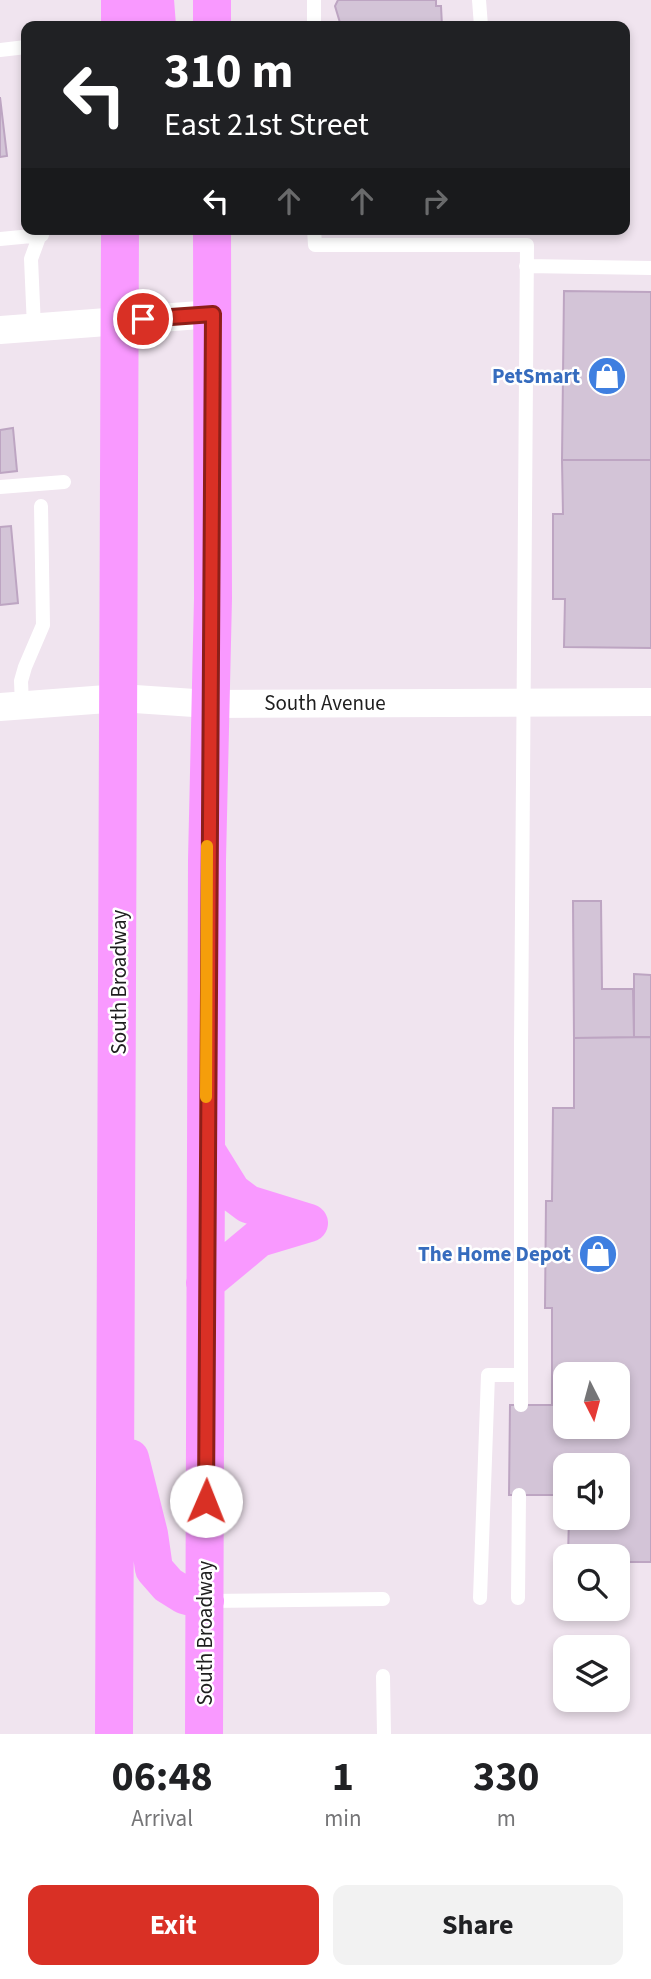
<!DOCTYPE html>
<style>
body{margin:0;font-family:"Source Sans 3",sans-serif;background:#f2f2f2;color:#202124;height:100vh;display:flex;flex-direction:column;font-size:26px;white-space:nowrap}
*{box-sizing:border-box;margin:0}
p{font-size:23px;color:#757577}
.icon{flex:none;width:38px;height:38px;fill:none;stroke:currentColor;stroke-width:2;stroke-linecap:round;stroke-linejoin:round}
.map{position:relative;height:1734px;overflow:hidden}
.drawer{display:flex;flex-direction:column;background:#fff;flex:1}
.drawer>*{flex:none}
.hud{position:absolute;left:21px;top:21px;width:609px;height:214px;border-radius:14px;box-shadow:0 4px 10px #0003;background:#202124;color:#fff;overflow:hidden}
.needle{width:46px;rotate:174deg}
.fabs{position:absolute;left:553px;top:1362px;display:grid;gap:14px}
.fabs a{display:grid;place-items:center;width:77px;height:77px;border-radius:14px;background:#fff;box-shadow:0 4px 10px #0003;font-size:35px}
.pin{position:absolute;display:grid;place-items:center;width:60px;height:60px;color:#fff;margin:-30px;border:4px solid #fff;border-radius:50%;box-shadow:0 2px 7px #0007}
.me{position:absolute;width:77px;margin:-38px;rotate:1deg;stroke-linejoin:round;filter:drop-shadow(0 0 5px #0008)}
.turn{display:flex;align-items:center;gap:24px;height:147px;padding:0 28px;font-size:32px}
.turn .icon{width:91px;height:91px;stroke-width:2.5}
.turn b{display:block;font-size:49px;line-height:60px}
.lanes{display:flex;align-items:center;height:66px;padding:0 28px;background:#0003;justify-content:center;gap:35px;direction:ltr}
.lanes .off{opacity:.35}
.eta{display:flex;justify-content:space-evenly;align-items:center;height:119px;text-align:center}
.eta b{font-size:42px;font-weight:700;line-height:49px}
.primary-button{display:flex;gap:14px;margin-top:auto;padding:14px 28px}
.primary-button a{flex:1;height:80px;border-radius:14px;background:#d93025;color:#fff;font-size:28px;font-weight:700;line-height:80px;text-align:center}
.primary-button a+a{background:#f2f2f2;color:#202124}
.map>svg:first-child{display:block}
.building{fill:#d3c4d7;stroke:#bda5c2;stroke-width:2;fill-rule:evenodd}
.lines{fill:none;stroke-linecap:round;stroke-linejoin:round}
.lane{stroke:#fff;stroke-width:14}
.street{stroke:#fff;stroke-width:28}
.primary{stroke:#f999ff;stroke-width:38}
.route-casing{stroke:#8d1f18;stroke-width:18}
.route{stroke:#d93025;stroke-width:12}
.slow{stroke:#f59e0b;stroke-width:12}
.labels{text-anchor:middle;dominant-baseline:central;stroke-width:5;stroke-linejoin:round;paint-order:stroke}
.shop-label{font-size:21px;font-weight:bold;fill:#366cbe;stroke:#fff;text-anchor:end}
.street-label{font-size:21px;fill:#1e1e1e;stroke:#fff}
</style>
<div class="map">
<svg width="651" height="1734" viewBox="0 0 651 1734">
<rect width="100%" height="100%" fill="#f0e4ef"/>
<!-- building -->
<path class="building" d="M338,0H436V6H441L442,26H341L335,6Z
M0,97L7,156L0,157Z
M564,291L651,292V460H562Z
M13,428L17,471L0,473V430Z
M562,460H651V648L564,647L565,599H553V514H563Z
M11,526L18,603L0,605V527Z
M573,901H601L602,989H633L634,1037L574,1038Z
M634,974L651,975V1037H634Z
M651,1037V1562H618V1556H568L569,1517H618V1465H565V1495H509L510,1405H552V1308H545L546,1201H552L553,1108H574V1038ZM565,1374H618V1426H565Z"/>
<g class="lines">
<!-- lane -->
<path class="lane" d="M479,0L481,26
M314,26V0
M0,50L26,47
M314,229L315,245H527L521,1045V1375H488L480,1598
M0,239L42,235
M526,266L651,268
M34,327L31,259L42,229
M0,487L64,482
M22,705L21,681L25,667L43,625L41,506
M521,1405V1375
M518,1598L519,1495
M206,1601L383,1599
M383,1676L384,1734"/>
<!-- street -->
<path class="street" d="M0,330L213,314
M0,707L120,698L209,704L651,702"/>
<!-- primary -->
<path class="primary" d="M155,0L157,26
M212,0V26
M120,26V0
M206,1150L232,1192L248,1204L309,1223
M205,1283L259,1238L309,1223
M130,1458L149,1534L154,1569L168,1585L184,1595L205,1601
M114,1734L120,229
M204,1734L207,860L213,598L212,229"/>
</g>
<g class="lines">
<!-- route casing -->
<g class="route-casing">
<path id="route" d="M143,319L213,314L206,1501"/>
</g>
<!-- route -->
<use href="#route" class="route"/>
<!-- slow -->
<path class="slow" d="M206,1097L207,846"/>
</g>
<!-- icons -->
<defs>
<g id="shop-disc" transform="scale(2.0125)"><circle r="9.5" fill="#3f7fe0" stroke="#fff"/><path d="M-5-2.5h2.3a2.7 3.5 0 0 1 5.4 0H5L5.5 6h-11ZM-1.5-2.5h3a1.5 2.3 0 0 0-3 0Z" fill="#fff"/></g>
</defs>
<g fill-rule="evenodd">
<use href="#shop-disc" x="607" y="376"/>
<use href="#shop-disc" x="598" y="1254"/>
</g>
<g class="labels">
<!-- shop labels -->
<g class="shop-label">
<text x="580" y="376">PetSmart</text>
<text x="571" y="1254">The Home Depot</text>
</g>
<!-- street labels -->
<g class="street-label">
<text x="325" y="703">South Avenue</text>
<text transform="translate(119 982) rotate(-90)">South Broadway</text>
<text transform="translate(205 1633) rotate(-90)">South Broadway</text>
</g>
</g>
</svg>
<div class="fabs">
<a><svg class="needle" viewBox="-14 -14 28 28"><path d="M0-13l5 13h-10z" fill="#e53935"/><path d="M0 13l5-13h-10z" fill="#757577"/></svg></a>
<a><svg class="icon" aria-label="sound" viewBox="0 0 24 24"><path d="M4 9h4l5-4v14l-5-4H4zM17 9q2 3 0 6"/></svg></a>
<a><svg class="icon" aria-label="search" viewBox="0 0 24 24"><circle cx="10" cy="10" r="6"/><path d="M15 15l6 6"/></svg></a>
<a><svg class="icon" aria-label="layers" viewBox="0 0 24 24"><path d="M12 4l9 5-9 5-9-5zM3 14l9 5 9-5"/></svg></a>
</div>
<div class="pin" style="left:143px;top:319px;background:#d93025"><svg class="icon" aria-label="arrive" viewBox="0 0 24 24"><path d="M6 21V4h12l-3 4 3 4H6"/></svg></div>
<svg class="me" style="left:206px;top:1501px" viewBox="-20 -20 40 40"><circle r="19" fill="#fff"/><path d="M0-13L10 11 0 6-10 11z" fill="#d93025"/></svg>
<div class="hud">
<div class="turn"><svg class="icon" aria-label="left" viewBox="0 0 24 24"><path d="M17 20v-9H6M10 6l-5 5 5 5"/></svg><div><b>310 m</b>East 21st Street</div></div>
<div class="lanes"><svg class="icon" aria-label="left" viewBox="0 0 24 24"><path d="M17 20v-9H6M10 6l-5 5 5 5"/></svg><svg class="icon off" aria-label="ahead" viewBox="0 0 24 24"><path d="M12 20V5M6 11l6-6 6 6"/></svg><svg class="icon off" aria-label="ahead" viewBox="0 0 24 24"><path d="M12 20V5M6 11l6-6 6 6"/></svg><svg class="icon off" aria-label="right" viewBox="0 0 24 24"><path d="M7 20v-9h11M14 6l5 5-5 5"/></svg></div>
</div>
</div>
<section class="drawer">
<div class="eta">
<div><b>06:48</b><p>Arrival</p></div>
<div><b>1</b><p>min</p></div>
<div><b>330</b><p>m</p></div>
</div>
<div class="primary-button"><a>Exit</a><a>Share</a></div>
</section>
